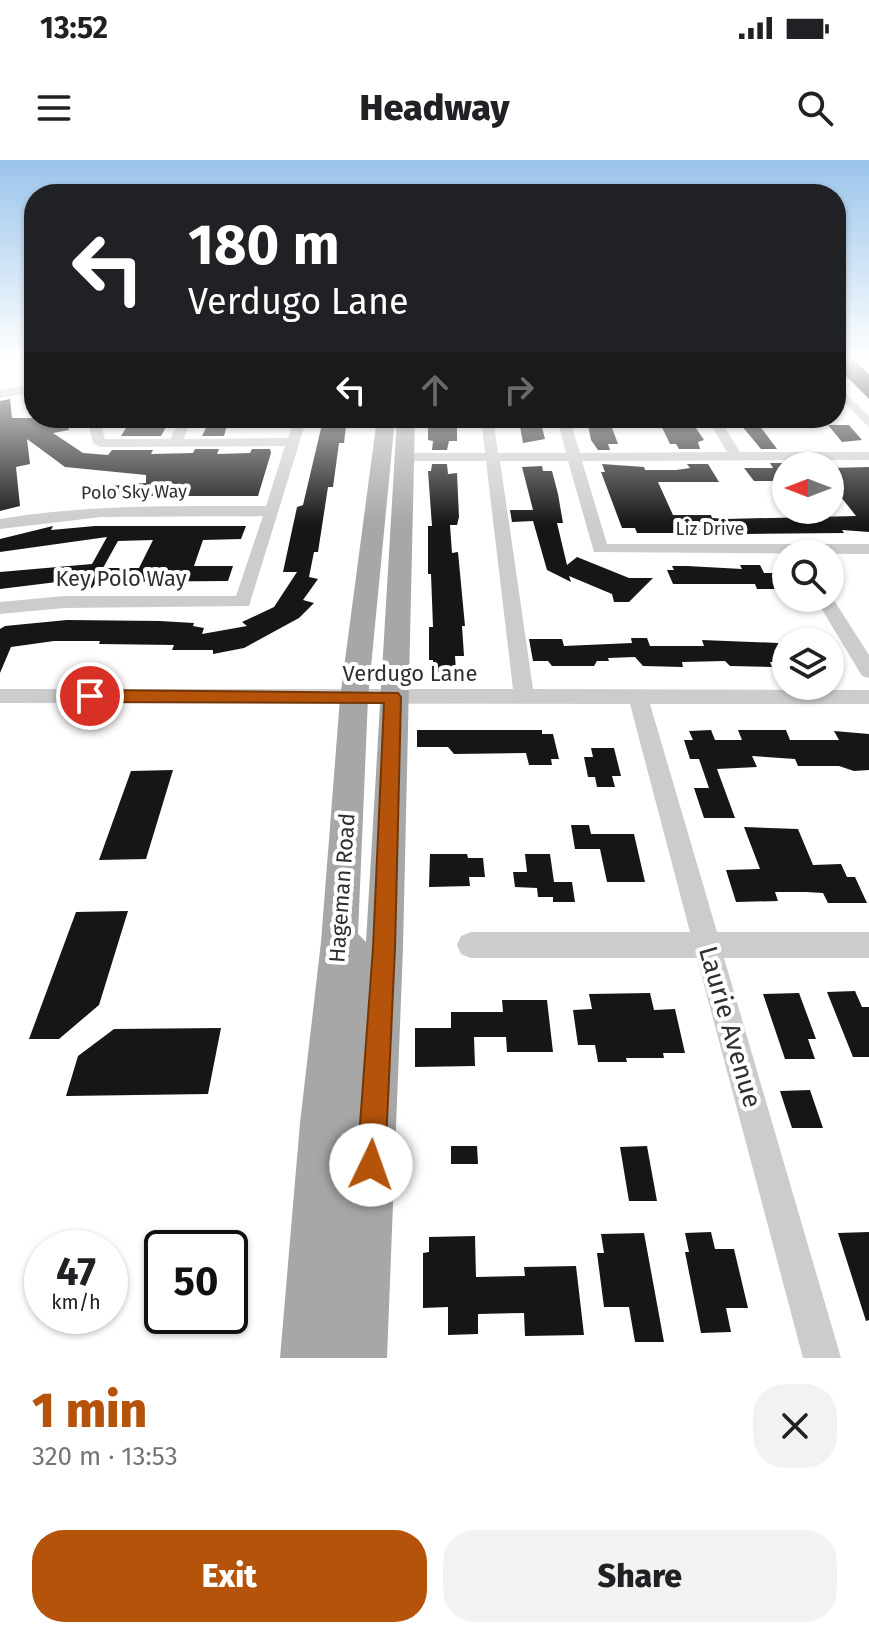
<!DOCTYPE html>
<meta charset="utf-8">
<style>
body{margin:0;font-family:"Fira Sans",sans-serif;background:#f2f2f2;color:#202124;height:100vh;display:flex;flex-direction:column;font-size:30px;white-space:nowrap}
*{box-sizing:border-box;margin:0}
p{font-size:26px;color:#757577}
.icon{flex:none;width:44px;height:44px;fill:none;stroke:currentColor;stroke-width:2;stroke-linecap:round;stroke-linejoin:round}
.map{position:relative;height:1198px;overflow:hidden}
.details{display:flex;flex-direction:column;background:#fff;flex:1}
.details>*{flex:none}
.top-card{position:absolute;left:24px;top:24px;width:822px;height:244px;border-radius:32px;box-shadow:0 2px 6px #0004;background:#202124;color:#fff;overflow:hidden}
.needle{width:52px;rotate:270deg}
.controls{position:absolute;left:772px;top:292px;display:grid;gap:16px}
.controls a{display:grid;place-items:center;width:72px;height:72px;border-radius:50%;background:#fff;box-shadow:0 2px 6px #0004;font-size:40px}
.speed{position:absolute;left:24px;top:1070px;display:flex;gap:16px;font-size:40px;font-weight:700;text-align:center}
.speed>*{display:grid;place-content:center;width:104px;height:104px;border-radius:50%;background:#fff;box-shadow:0 2px 6px #0004;line-height:1}
.speed small{font-size:20px;font-weight:400}
.speed .limit{border:4px solid #111;border-radius:12px;background:#fff;color:#111}
.pin{position:absolute;display:grid;place-items:center;width:68px;height:68px;color:#fff;margin:-34px;border:4px solid #fff;border-radius:50%;box-shadow:0 2px 8px #0007}
.me{position:absolute;width:88px;margin:-44px;rotate:3deg;stroke-linejoin:round;filter:drop-shadow(0 0 6px #0008)}
.turn{display:flex;align-items:center;gap:28px;height:168px;padding:0 32px;font-size:36px}
.turn .icon{width:104px;height:104px;stroke-width:2.5}
.turn b{display:block;font-size:56px;line-height:68px}
.lanes{display:flex;align-items:center;height:76px;padding:0 32px;background:#0003;justify-content:center;gap:40px;direction:ltr}
.lanes .off{opacity:.35}
.round{display:grid;place-items:center;flex:none;width:84px;height:84px;border-radius:32px;background:#f2f2f2}
.head{display:flex;align-items:center;justify-content:space-between;height:136px;padding:0 32px}
h1{font-size:48px;font-weight:800;line-height:60px;color:#b45309}
.button{display:flex;gap:16px;margin-top:auto;padding:16px 32px}
.button a{flex:1;height:92px;border-radius:32px;background:#b45309;color:#fff;font-size:32px;font-weight:800;line-height:92px;text-align:center}
.button a+a{background:#f2f2f2;color:#202124}
.status{display:flex;justify-content:space-between;align-items:center;height:56px;padding:0 40px;background:#fff;direction:ltr}
.status svg{height:22px;fill:currentColor}
header{display:flex;justify-content:space-between;align-items:center;height:104px;padding:0 32px;background:#fff;font-size:36px;font-weight:800}
.map>svg:first-child{display:block}
.building{fill:#161616;fill-rule:evenodd}
.lines{fill:none;stroke-linecap:round;stroke-linejoin:round}
.minor{fill:#ccc;fill-rule:evenodd}
.major{fill:#a7a7a7;fill-rule:evenodd}
.route{fill:#b45309;stroke:#753606;stroke-width:2}
.labels{text-anchor:middle;dominant-baseline:central;stroke-width:8;stroke-linejoin:round;paint-order:stroke}
.far-street-label{font-size:18px;fill:#2f2f2f;stroke:#fff}
.street-label{font-size:22px;fill:#2f2f2f;stroke:#fff}
.near-street-label{font-size:26px;fill:#2f2f2f;stroke:#fff}
</style>
<div class="status"><b>13:52</b><svg viewBox="0 0 49 12"><path d="M0 12V9h3v3zM5 12V6h3v6zM10 12V3h3v9zM15 12V0h3v12zM26 1h20v11H26zM47 4h2v5h-2z"/></svg></div>
<header><svg class="icon" aria-label="menu" viewBox="0 0 24 24"><path d="M4 6h16M4 12h16M4 18h16"/></svg>Headway<svg class="icon" aria-label="search" viewBox="0 0 24 24"><circle cx="10" cy="10" r="6"/><path d="M15 15l6 6"/></svg></header>
<div class="map">
<svg width="869" height="1198" viewBox="0 0 869 1198">
<rect width="100%" height="100%" fill="#fff"/>
<!-- building -->
<path class="building" d="M836,198H852L869,214V239L836,206Z
M10,239L12,258H66L69,270L53,273L83,293L108,295L112,290H153L151,294L193,293L195,289H219L217,294L250,293L252,289H270L271,293L258,336H98L97,327L146,323V315L65,307L27,279L30,304L16,307L20,346L0,351V241Z
M211,258H229L224,276H202Z
M328,258H347L344,283H339L333,327H328L318,392H314L309,417L318,419L303,440L314,443L299,458L244,488L213,494V490H172L174,485L99,484L100,481H54L11,487L0,513V469L5,466L67,460L160,461L194,463L193,466L204,468L202,474L247,466L242,462L274,447L297,412H283L297,347L303,345L322,264H327Z
M597,258L600,264L611,265L618,284H608L610,290H598L591,280L587,260Z
M740,258H754L777,289H761L741,265H745Z
M658,259H690L704,280L698,282L700,289H679L676,284H670Z
M131,260H170L161,276H121Z
M534,260L541,263L545,279L523,283L519,261Z
M432,262L457,264V281H449L447,290H432L433,281L428,280V265Z
M828,265H849L862,280L842,282Z
M770,303H786V326L782,321H754L744,308H773Z
M432,304H447L448,314L457,313L459,357L457,365H450L452,393L458,392L465,466H462L464,496H455L456,511L433,512V500H429V467H433L431,414H428V366H432L428,311H431Z
M602,304L644,307L645,310H676L690,308L687,304H708L719,322H658L673,355H711L712,358L726,359L856,356L830,323V308L869,307V372L842,370L844,373L746,374L693,370L694,373H637L635,368H622L601,312H605Z
M542,306L543,311H552L558,334L563,363H557L567,405L577,397L629,418H653L629,442H614L612,434L569,416L571,422L547,410L533,361L512,362L510,350H533L522,307Z
M53,366L51,370L95,366H246L241,379L203,380L194,406H233L228,421L96,422L92,428L83,422H57L0,429V412L92,404L107,377L0,392V379ZM153,380L139,408H103L118,381Z
M740,405H760L764,413H775L784,429H757L755,424H673L667,410H674L672,406H687L742,409Z
M631,478H647L650,486H704L702,480L778,483L786,497H774L776,502H770L772,507L730,506L725,501L682,502L683,507L643,506L635,497L608,498L609,501H597L594,506H552L548,501H533L529,479H562L564,486L632,483Z
M417,570H542V574H553L559,599H551L552,605H529L526,593L454,594L448,587H417Z
M711,570L715,580H742L738,570H786L790,580H839L834,571L869,574V610L854,611L839,606H798L795,599L752,596L757,607L717,609L735,658H704L694,628H709L699,599H690L684,580H693L689,571Z
M591,588H614L621,616H612L615,627H597L595,617H588L584,597H593Z
M173,610L146,699L99,700L131,611Z
M571,665H589L591,674H634L645,722H607L600,689H575Z
M744,667L798,669L813,705L841,704L847,717H855L867,743H828L823,733L806,732H775L778,741L736,742L726,710L760,709Z
M430,694H467L468,698H483L485,717H469L470,726L429,727Z
M525,694H550L554,722H572L575,742H553V737H538L537,728L515,727L513,712H527Z
M128,751L99,845L59,879H29L76,752Z
M855,831L862,847H869V897H853L827,832Z
M650,833L654,850L675,849L685,893H663L664,898H626L627,902H598L595,885H578L573,850L592,849L589,834Z
M799,833L816,879H808L815,899H785L763,834Z
M502,840H547L553,892H507L506,877H474L475,906L415,907V868H451V852H503Z
M221,868L208,934L66,936L78,896L114,869Z
M810,930L823,968H792L780,931Z
M451,986H477L478,1004H451Z
M647,986L657,1041H629L620,987Z
M711,1072L715,1089H734L748,1148H726L731,1172L701,1173L685,1092H689L685,1073Z
M869,1072V1160L866,1161L838,1073Z
M644,1073L664,1182H635L629,1147H604L597,1093H604L601,1074Z
M475,1076L476,1117L525,1116L524,1107L576,1106L584,1175L525,1176L524,1153L478,1154V1174L448,1175V1147L423,1148V1093L429,1092V1077Z"/>
<g class="lines">
<!-- minor -->
<path class="minor" d="M34,224V232L0,238V230Z
M836,224L869,256V267L836,235Z
M87,258H99L105,279H170L181,258H193L183,279L288,278L295,258H307L249,446L64,448L0,454V442L64,436H236L263,356L101,357L0,369V359C88,344 176,346 266,346L285,286L100,287L93,283Z
M481,258H493L498,293H566L557,258H569L580,293L727,292L707,258H719L740,292H869V300L582,301L607,384H869V394L594,392L568,301H500L533,529L869,530V544H650L717,772H869V798H724L841,1198H803L697,798H471L461,794L457,785L461,776L471,772H690L630,544L0,543V529H513L486,301H405L398,297L405,293H485Z
M830,434L869,495V518L862,516L815,438H830Z"/>
<!-- major -->
<path class="major" d="M377,258H395L368,538L358,774L366,782L397,258H415L403,788L387,1198H280L300,963L321,782L340,538ZM343,977L350,989L349,1012L342,1009Z"/>
</g>
<!-- sky -->
<linearGradient id="sky" x2="0" y2="1"><stop stop-color="#9ac4eb"/><stop offset="0.54" stop-color="#fff"/><stop offset="1" stop-color="#fff" stop-opacity="0"/></linearGradient>
<rect width="869" height="365" fill="url(#sky)"/>
<!-- route -->
<path class="route" d="M90,530L398,533L401,537L395,788L385,1005L381,1015L371,1019L361,1015L357,1005L373,788L384,543L90,542L82,536Z"/>
<g class="labels">
<!-- far-street labels -->
<g class="far-street-label">
<text transform="translate(134 332) rotate(-1)">Polo Sky Way</text>
<text x="710" y="369">Liz Drive</text>
</g>
<!-- street labels -->
<g class="street-label">
<text x="121" y="418">Key Polo Way</text>
<text x="410" y="513">Verdugo Lane</text>
<text transform="translate(342 728) rotate(-86)">Hageman Road</text>
</g>
<!-- near-street labels -->
<g class="near-street-label">
<text transform="translate(730 867) rotate(74)">Laurie Avenue</text>
</g>
</g>
</svg>
<div class="controls">
<a><svg class="needle" viewBox="-14 -14 28 28"><path d="M0-13l5 13h-10z" fill="#e53935"/><path d="M0 13l5-13h-10z" fill="#757577"/></svg></a>
<a><svg class="icon" aria-label="search" viewBox="0 0 24 24"><circle cx="10" cy="10" r="6"/><path d="M15 15l6 6"/></svg></a>
<a><svg class="icon" aria-label="layers" viewBox="0 0 24 24"><path d="M12 4l9 5-9 5-9-5zM3 14l9 5 9-5"/></svg></a>
</div>
<div class="speed"><div>47<small>km/h</small></div><div class="limit">50</div></div>
<div class="pin" style="left:90px;top:536px;background:#d93025"><svg class="icon" aria-label="arrive" viewBox="0 0 24 24"><path d="M6 21V4h12l-3 4 3 4H6"/></svg></div>
<svg class="me" style="left:371px;top:1005px" viewBox="-20 -20 40 40"><circle r="19" fill="#fff"/><path d="M0-13L10 11 0 6-10 11z" fill="#b45309"/></svg>
<div class="top-card">
<div class="turn"><svg class="icon" aria-label="left" viewBox="0 0 24 24"><path d="M17 20v-9H6M10 6l-5 5 5 5"/></svg><div><b>180 m</b>Verdugo Lane</div></div>
<div class="lanes"><svg class="icon" aria-label="left" viewBox="0 0 24 24"><path d="M17 20v-9H6M10 6l-5 5 5 5"/></svg><svg class="icon off" aria-label="ahead" viewBox="0 0 24 24"><path d="M12 20V5M6 11l6-6 6 6"/></svg><svg class="icon off" aria-label="right" viewBox="0 0 24 24"><path d="M7 20v-9h11M14 6l5 5-5 5"/></svg></div>
</div>
</div>
<section class="details">
<div class="head"><div><h1>1 min</h1><p>320 m · 13:53</p></div><a class="round"><svg class="icon" aria-label="close" viewBox="0 0 24 24"><path d="M6 6l12 12M18 6L6 18"/></svg></a></div>
<div class="button"><a>Exit</a><a>Share</a></div>
</section>
